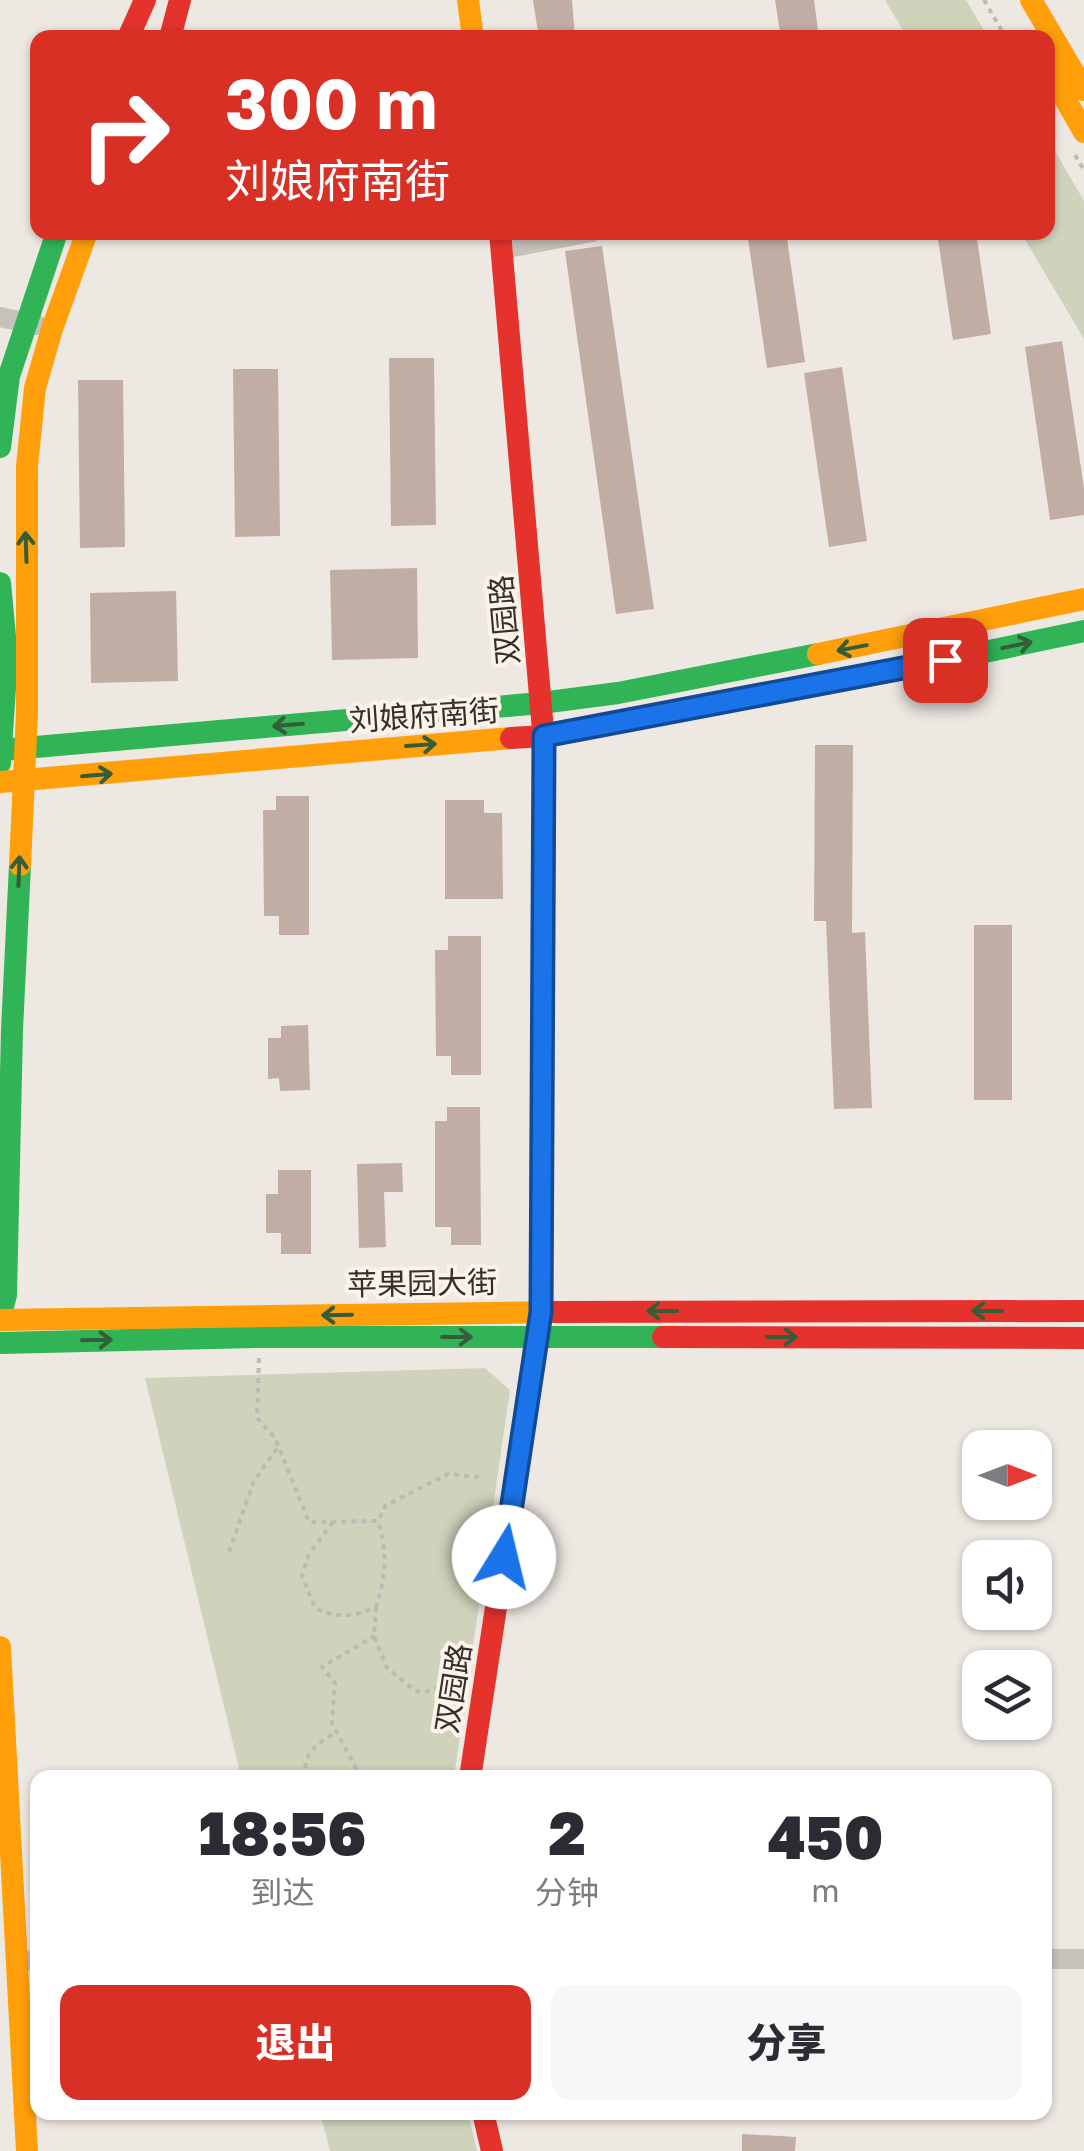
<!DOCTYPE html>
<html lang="zh">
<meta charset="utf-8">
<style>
body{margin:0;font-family:"Golos Text","Noto Sans SC",sans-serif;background:#f7f7f7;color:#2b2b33;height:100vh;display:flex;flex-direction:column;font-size:38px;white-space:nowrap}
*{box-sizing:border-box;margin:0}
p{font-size:32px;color:#7c7c81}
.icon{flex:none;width:55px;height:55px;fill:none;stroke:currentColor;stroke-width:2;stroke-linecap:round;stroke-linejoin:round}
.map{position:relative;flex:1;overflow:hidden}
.details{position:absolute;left:30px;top:1770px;width:1022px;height:350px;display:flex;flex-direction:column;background:#fff;border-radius:20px;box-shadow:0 2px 8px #0004}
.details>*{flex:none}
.hud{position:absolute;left:30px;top:30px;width:1025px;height:210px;border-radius:20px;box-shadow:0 2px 8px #0004;background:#d93025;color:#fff;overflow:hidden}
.needle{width:65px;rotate:90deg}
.buttons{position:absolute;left:962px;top:1430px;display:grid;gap:20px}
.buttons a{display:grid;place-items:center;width:90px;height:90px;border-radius:20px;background:#fff;box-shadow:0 2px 8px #0004;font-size:50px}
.pin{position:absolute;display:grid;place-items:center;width:85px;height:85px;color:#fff;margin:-42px;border-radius:20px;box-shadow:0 5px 15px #0006}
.me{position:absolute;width:110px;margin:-55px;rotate:9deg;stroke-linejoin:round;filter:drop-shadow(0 0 8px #0008)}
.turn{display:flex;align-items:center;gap:35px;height:210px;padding:0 30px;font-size:45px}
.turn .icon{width:130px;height:130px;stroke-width:2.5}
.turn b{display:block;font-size:70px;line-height:85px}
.eta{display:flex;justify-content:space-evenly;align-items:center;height:170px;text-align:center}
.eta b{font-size:60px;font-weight:800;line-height:70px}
.button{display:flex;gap:20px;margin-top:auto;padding:20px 30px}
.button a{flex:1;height:115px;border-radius:20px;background:#d93025;color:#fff;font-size:40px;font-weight:800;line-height:115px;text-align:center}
.button a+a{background:#f7f7f7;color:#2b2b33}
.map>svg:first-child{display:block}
.green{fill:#cfd3bc}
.building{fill:#c1ada4}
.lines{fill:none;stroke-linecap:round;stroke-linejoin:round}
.path{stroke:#c0b9b3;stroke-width:4;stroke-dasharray:5 5;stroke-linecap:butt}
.street{stroke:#c7c1bb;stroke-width:20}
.fast{stroke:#30b455;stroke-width:22}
.slow{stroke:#ff9f0a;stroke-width:22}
.jam{stroke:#e5322d;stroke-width:22}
.oneway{stroke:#355d38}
.route-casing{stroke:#114b97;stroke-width:25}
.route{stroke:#1a73e8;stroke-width:18}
.labels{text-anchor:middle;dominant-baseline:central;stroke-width:8;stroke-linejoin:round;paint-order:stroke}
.street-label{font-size:30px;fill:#382e29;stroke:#faf3ea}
</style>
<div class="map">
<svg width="1084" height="2151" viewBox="0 0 1084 2151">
<rect width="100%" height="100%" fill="#eee8e2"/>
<!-- green -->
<path class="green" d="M885,0H966L988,37H907Z
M1048,139L1084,201V339L1021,233L1048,232Z
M485,1368L510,1390L454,1777H241L145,1378Z
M320,2113H468L477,2151H330Z"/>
<!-- building -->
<path class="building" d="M533,0H572L575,38H539Z
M775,0H814L819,38H781Z
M747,232H786L805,362L767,368Z
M937,232H976L991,334L953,340Z
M602,246L654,609L616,614L565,251Z
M1062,341L1084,488V515L1050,520L1025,347Z
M389,358H434L436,525L391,526Z
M842,367L867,541L829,547L804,373Z
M233,369H278L280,536L235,537Z
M78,380H123L125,547L80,548Z
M417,568L418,658L332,660L330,570Z
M176,591L178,681L91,683L90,593Z
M815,745H853L852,933L865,932L872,1108L834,1109L826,921H814Z
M276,796H309V935H279V916H264L263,810H276Z
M445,800H484V813H502L503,899H445Z
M974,925H1012V1100H974Z
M448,936H481V1075H451V1056H436L435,950H448Z
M308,1025L310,1090L280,1091L279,1078L268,1079V1038H281V1026Z
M447,1107H480L481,1245H451V1227H435V1121H447Z
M402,1163L403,1192H384L386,1247L359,1248L357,1164Z
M278,1170H311V1254H281V1233H266V1194H278Z
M742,2134L796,2137L795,2151H742Z"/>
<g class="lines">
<!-- path -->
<path class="path" d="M984,0L1006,38
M1075,155L1084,170
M259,1358L257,1418L275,1438L309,1522L378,1521L385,1506L448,1474L480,1477
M333,1522L309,1554L302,1576L315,1608C339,1619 353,1617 376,1607C386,1576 388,1552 378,1521
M229,1552L254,1481L278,1447
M376,1607L374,1636L387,1668L414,1690L423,1693L448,1683
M307,1778C300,1754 318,1743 336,1732
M361,1778L332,1723L335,1683L322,1667L374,1636"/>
<!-- street -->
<path class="street" d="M502,249L592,232
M0,317L37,325
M1045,1959H1084
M16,1961L38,1960"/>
<!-- fast -->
<path class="fast" d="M0,447L9,376L57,232
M0,583L7,658L0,763
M904,669L1084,631
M1,750L541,703L618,693L818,654
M541,1237L544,742
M0,1318L6,1295L12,1030L20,865
M0,1343L259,1337H663"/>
<!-- slow -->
<path class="slow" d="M468,0L473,38
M1031,0L1084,90
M1048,69L1084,132
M818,654L1084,599
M0,782L511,738
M20,865L27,713V466L35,388L52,329L87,232
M0,1320L555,1312
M0,1647L27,2151"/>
<!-- jam -->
<path class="jam" d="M128,38L145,0
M170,38L180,0
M500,232L544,742
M511,738L544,736L904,669
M555,1312L1084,1311
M663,1337L1084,1338
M470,1778L541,1312V1237
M483,2112L492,2151"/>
</g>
<!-- one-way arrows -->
<defs><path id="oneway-shaft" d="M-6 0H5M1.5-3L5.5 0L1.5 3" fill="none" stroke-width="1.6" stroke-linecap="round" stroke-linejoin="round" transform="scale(2.5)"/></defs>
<g class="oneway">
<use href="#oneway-shaft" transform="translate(26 547) rotate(-92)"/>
<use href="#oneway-shaft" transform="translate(1017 645) rotate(-12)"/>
<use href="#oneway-shaft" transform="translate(852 648) rotate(169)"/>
<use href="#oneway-shaft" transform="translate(288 725) rotate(175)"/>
<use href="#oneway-shaft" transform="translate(421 745) rotate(-4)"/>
<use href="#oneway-shaft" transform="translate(97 775) rotate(-5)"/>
<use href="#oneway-shaft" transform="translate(19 871) rotate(-88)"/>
<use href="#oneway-shaft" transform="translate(662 1311) rotate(180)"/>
<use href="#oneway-shaft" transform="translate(987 1311) rotate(180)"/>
<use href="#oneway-shaft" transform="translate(337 1315) rotate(179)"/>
<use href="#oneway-shaft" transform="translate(457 1337)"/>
<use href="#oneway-shaft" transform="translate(782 1337)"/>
<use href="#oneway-shaft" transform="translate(97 1340) rotate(-1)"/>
</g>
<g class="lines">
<!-- route casing -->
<g class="route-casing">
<path id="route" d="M504,1557L541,1312L544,736L945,660"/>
</g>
<!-- route -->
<use href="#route" class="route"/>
</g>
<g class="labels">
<!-- street labels -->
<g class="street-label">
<text transform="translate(504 620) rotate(-95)">双园路</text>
<text transform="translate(424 715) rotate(-4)">刘娘府南街</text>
<text transform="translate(422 1283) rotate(-1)">苹果园大街</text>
<text transform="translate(453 1688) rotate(-81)">双园路</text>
</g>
</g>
</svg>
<div class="buttons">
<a><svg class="needle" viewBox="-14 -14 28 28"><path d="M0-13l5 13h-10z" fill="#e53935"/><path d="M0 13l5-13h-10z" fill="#7c7c81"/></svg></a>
<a><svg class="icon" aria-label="sound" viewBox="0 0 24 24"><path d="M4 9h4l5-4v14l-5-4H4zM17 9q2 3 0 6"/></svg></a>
<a><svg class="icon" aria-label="layers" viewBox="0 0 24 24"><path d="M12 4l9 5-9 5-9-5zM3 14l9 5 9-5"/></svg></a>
</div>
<div class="pin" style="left:945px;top:660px;background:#d93025"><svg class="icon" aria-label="arrive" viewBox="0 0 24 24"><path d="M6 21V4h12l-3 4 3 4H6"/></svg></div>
<svg class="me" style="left:504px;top:1557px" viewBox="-20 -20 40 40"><circle r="19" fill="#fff"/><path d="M0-13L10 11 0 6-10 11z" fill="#1a73e8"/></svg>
<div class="hud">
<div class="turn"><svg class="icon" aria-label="right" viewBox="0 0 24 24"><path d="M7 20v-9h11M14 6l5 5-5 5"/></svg><div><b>300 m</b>刘娘府南街</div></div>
</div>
<section class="details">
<div class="eta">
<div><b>18:56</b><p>到达</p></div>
<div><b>2</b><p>分钟</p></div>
<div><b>450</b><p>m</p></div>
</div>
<div class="button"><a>退出</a><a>分享</a></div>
</section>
</div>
